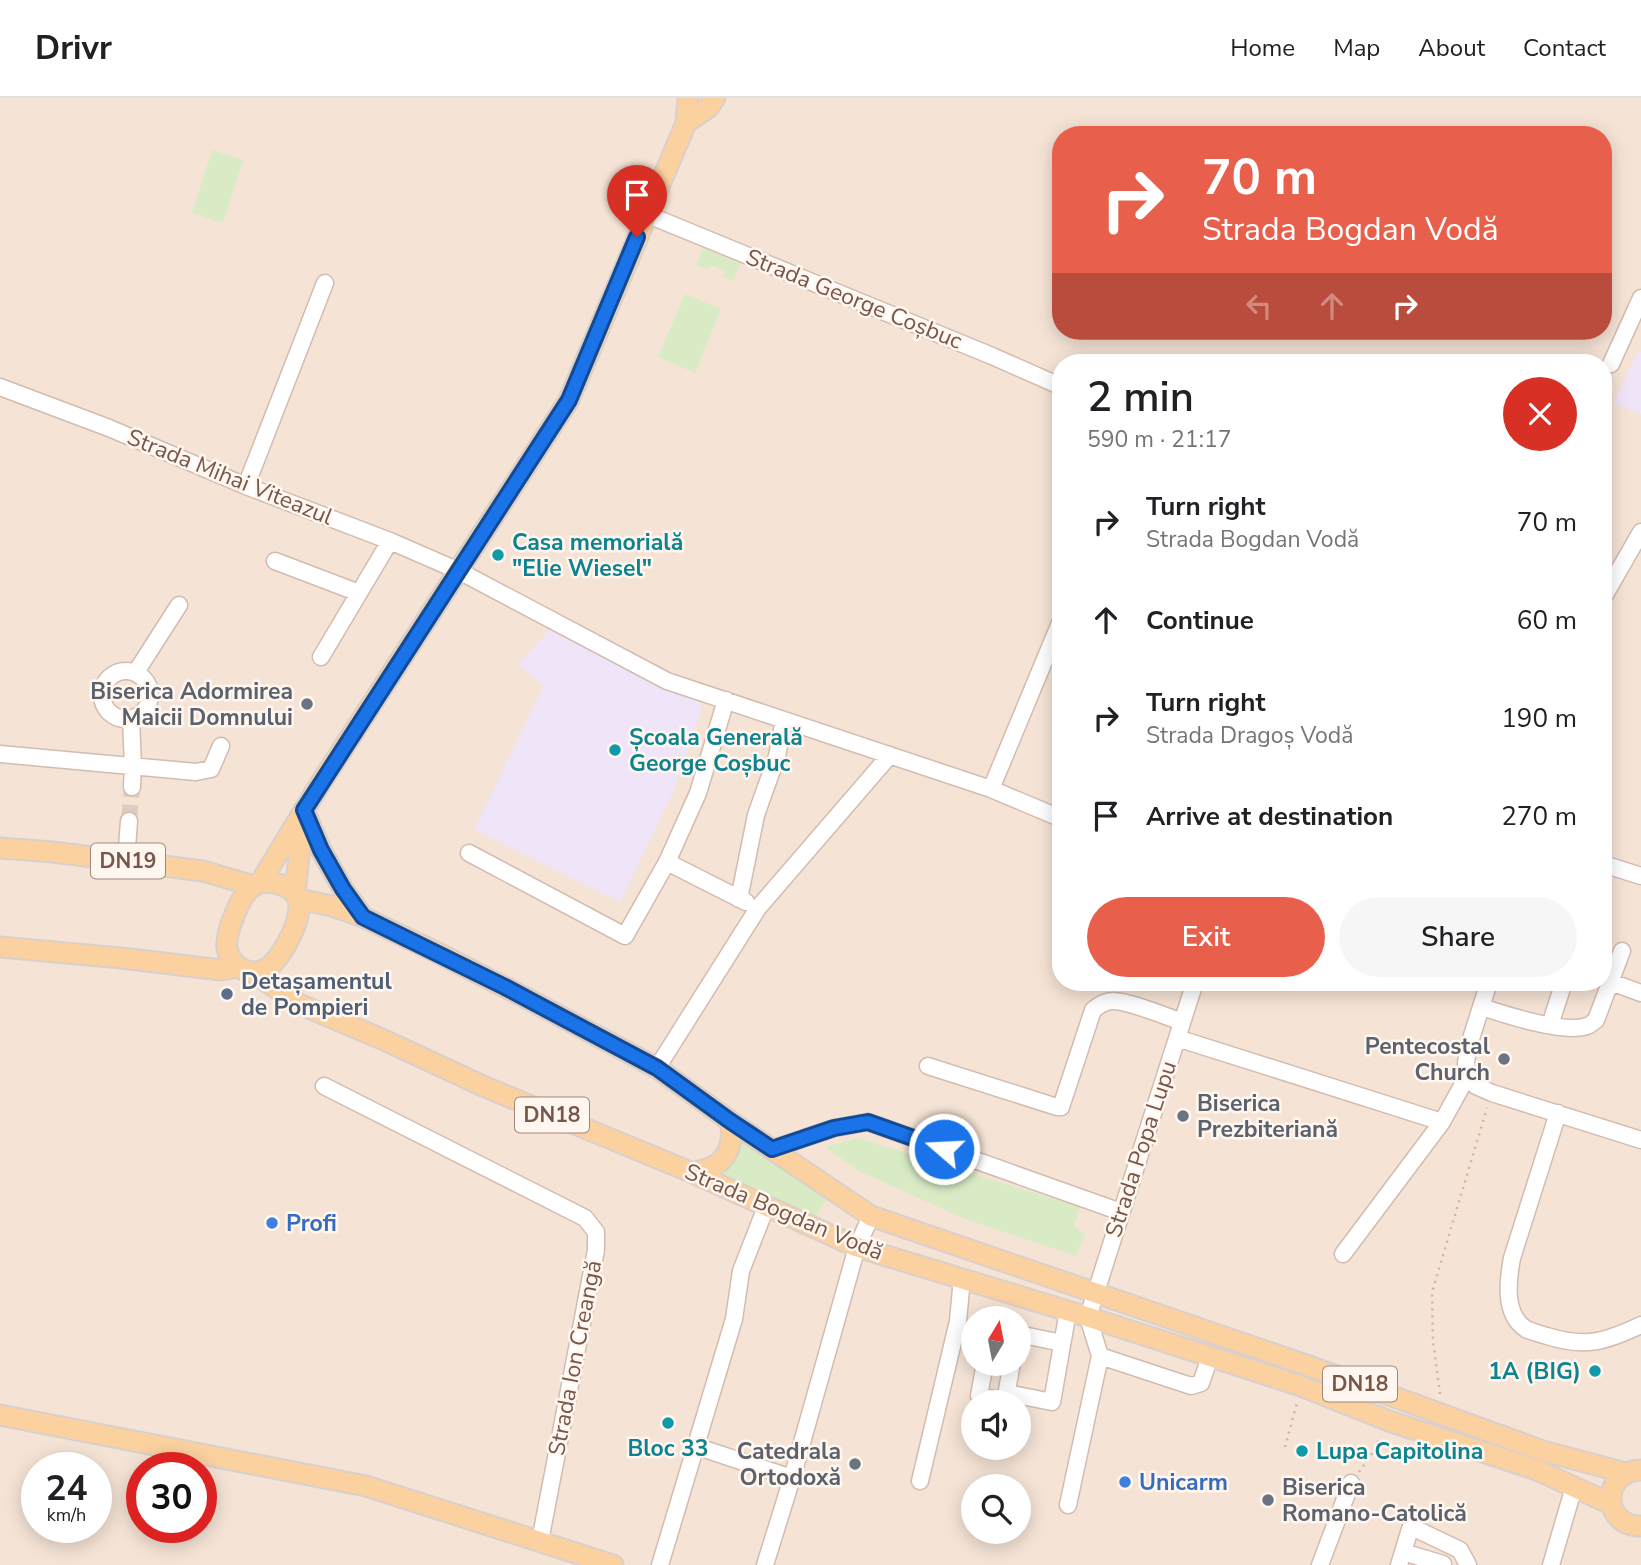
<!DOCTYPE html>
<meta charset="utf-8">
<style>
body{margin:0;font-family:"Nunito Sans",sans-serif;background:#f6f6f6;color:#202124;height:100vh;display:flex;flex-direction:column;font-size:26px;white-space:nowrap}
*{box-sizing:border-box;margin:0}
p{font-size:23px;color:#757577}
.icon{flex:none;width:38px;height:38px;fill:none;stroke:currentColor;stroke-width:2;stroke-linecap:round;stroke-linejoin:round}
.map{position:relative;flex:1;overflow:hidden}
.panel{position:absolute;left:1052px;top:256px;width:560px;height:637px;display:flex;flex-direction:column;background:#fff;border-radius:28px;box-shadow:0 4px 18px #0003}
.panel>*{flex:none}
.top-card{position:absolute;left:1052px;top:28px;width:560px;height:214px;border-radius:28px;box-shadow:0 4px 18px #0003;background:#e8604c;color:#fff;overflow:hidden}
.needle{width:46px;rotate:10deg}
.fabs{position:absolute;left:961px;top:1208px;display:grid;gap:14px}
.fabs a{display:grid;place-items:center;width:70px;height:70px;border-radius:50%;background:#fff;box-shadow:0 4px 18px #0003;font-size:35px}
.speed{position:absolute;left:21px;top:1354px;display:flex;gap:14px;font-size:35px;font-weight:700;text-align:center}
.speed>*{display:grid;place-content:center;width:91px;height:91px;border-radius:50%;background:#fff;box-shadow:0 4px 18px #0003;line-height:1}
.speed small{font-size:18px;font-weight:400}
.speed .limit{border:10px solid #d22;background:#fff;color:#111}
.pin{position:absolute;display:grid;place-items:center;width:60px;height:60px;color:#fff;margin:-72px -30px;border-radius:50% 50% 50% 0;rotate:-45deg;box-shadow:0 0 7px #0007}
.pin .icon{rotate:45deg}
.me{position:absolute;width:77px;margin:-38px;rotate:289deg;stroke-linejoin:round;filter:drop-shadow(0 0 5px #0008)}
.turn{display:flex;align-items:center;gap:24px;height:147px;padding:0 35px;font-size:32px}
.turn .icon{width:91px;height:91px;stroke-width:2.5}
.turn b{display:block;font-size:49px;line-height:60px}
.lanes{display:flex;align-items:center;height:66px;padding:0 35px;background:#0003;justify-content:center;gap:35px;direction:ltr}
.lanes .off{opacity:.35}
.round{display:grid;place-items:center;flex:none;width:74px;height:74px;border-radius:37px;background:#f6f6f6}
.summary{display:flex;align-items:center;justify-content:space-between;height:119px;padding:0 35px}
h1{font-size:42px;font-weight:600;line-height:52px}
.primary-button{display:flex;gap:14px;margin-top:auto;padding:14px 35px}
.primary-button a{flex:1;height:80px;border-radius:42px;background:#e8604c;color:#fff;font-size:28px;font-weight:600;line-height:80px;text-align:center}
.primary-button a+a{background:#f6f6f6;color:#202124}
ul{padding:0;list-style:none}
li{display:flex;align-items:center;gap:21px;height:98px;padding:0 35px}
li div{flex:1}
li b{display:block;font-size:26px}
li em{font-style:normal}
header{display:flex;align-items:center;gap:42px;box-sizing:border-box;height:98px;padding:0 35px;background:#fff;border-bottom:2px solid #e0e0e0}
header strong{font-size:33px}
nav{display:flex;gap:38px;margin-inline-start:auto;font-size:24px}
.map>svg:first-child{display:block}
.residential{fill:#f5e4d6;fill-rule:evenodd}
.education{fill:#f0e4f9}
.green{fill:#d8ebc5}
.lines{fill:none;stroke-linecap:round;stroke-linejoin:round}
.minor-tunnel{stroke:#dcccc1;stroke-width:16;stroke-dasharray:16 8;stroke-linecap:butt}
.minor-casing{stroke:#d2bcb0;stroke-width:19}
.major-casing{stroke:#d9d0cd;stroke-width:23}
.path{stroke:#d8b2a1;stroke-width:2.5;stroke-dasharray:2 5;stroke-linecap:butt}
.minor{stroke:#fff;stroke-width:16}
.major{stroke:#fbd1a0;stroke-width:19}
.route-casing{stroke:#114b97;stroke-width:18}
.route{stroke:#1a73e8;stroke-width:12}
.culture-dot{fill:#0f9aa8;stroke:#fff7ef;stroke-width:2.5}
.worship-dot{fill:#6b7280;stroke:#fff7ef;stroke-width:2.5}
.service-dot{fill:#5c6f8a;stroke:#fff7ef;stroke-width:2.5}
.shop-dot{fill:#3f7fe0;stroke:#fff7ef;stroke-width:2.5}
.labels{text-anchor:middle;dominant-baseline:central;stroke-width:5;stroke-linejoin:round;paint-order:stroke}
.shield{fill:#fff7ef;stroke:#a0877c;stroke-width:2}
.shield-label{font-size:21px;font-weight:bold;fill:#78574b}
.street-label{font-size:23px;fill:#78574b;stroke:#fff7ef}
.culture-label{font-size:23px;font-weight:bold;fill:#0d838f;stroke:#fff7ef;text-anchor:start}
.worship-label{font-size:23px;font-weight:bold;fill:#5b616d;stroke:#fff7ef;text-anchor:end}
.service-label{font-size:23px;font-weight:bold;fill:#4e5e75;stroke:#fff7ef;text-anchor:start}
.shop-label{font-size:23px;font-weight:bold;fill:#366cbe;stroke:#fff7ef;text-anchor:start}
</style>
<header>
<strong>Drivr</strong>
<nav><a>Home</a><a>Map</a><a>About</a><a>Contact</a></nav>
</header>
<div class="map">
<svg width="1641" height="1467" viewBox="0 0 1641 1467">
<rect width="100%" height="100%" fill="#fdf3e8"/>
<!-- residential -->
<path class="residential" d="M0,0H1641V1467H0ZM1060,37H1603V233H1060ZM1060,264H1603V884H1060ZM973,1220H1018V1265H973ZM973,1304H1018V1349H973ZM37,1370H96V1430H37ZM142,1370H201V1430H142ZM973,1388H1018V1433H973Z"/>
<!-- education -->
<path class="education" d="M1638,253L1641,255V317L1614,304Z
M553,528L632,574L703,606L675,689L620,804L474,731L544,588L518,567Z"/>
<!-- green -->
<path class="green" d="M212,52L243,62L223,125L192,115Z
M703,150L740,166L733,182L723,179L725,173L711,167L708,172L696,167Z
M685,196L721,211L695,275L658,259Z
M858,1040L1080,1109L1074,1129L1085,1136L1076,1158L967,1122L859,1073L825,1049Z
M737,1042L828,1098L815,1120L719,1078Z"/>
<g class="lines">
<!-- minor-tunnel -->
<path class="minor-tunnel" d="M129,723L132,689"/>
<!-- minor casing -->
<g class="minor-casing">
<path id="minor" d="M646,116L992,258L1060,288
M1611,266L1641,200
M0,289L109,330L246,388L390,443L459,473L667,583L991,691L1060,720
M246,388L325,185
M275,463L359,495
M1603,500L1641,434
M321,559L390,443
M102 597a24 24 0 1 1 48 0a24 24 0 1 1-48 0Z
M136,574L179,507
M131,621L133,668L132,689
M0,656L196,674L211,671L221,648
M991,691L1060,525
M469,755L625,838L667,764L698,695L726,602
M126,763L129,723
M667,764L746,804
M1603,766L1641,778
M739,801L756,717L777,658L784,622
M1195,884L1088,1219L1100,1258L1191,1288L1201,1285L1210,1259
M1489,884L1468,950L1466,965L1468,977L1476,988L1492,995L1641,1042
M1611,884L1641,895
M1482,909C1506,917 1564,936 1587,928C1591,927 1593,924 1596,922L1622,853
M1550,927L1564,884
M1177,940L1442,1024L1468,977
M928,968L1057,1009H1061L1093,912C1099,907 1105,903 1113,903C1129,903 1165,918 1182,924
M657,970L758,810L890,657
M324,988L585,1120L596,1134V1152L540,1443
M1558,1015L1512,1160C1508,1182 1503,1216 1526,1231C1532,1234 1541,1236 1547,1238C1586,1250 1605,1244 1641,1227
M772,1051L834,1030L868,1024L1121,1114
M1343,1156L1442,1024
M1018,1236L1062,1245
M985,1265L979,1298L1005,1303L1012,1265
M1007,1295L1052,1304L1068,1213
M695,1348L792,1380
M920,1383L958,1223L962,1180
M1068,1407L1100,1258
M1403,1454L1443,1466
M660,1467L734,1221L741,1173L766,1109
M765,1467L792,1380L857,1149L871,1118
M1320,1467L1351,1385
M1399,1467L1410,1431L1418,1432L1460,1452L1468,1467
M1551,1467L1574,1389"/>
</g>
<!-- major casing -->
<g class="major-casing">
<path id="major" d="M686,25L708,10L715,0
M304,712L321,752L343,791L363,819
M0,750L53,754L203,773L254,788
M270,784C280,786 292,789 297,799C306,816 282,861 267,870C250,881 230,868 227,850C225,834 241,796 254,787C259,784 265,785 270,784Z
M260,785L320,686L569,302L686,25L688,0
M295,796L303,720
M299,801L332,808L363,819L436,854L528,901L657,970L730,1023L871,1118L1309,1268L1543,1353L1626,1375
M0,849L121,860L221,872L238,869
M252,874L299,906L384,942L483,988L693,1075L857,1149L1088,1219L1301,1288L1389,1323L1537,1372L1611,1406
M693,1075C699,1073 708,1071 714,1068C730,1059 734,1040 730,1023
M0,1317L366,1388L613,1467
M1641,1372C1601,1373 1601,1428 1641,1428"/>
</g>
<!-- path -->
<path class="path" d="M1440,1296L1433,1243L1432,1194L1487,1010
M1285,1349L1297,1305
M1359,1374L1370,1359L1381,1338"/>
<!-- minor -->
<use href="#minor" class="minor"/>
<!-- major -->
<use href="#major" class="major"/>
</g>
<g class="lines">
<!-- route casing -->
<g class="route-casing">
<path id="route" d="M637,139L569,302L304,712L321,752L343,791L363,819L505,889L657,970L730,1023L772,1051L834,1030L868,1024L944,1051"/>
</g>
<!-- route -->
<use href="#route" class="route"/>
</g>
<!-- markers -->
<g class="culture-dot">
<circle cx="498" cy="457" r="7"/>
<circle cx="615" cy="652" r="7"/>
<circle cx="1595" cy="1273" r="7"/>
<circle cx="668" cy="1325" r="7"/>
<circle cx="1302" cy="1353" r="7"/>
</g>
<g class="worship-dot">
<circle cx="307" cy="606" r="7"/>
<circle cx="1504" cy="961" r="7"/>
<circle cx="1183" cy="1018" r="7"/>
<circle cx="855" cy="1366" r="7"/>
<circle cx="1268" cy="1402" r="7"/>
</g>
<circle class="service-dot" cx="227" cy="896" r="7"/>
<g class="shop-dot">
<circle cx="272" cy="1125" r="7"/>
<circle cx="1125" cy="1384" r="7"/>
</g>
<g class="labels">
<!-- shield labels -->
<g class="shield">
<rect x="91" y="745.5" width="74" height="35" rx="5"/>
<rect x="515" y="999.5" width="74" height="35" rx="5"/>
<rect x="1323" y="1268.5" width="74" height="35" rx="5"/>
</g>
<g class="shield-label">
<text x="128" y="763">DN19</text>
<text x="552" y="1017">DN18</text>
<text x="1360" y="1286">DN18</text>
</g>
<!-- street labels -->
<g class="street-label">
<text transform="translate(854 201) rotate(22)">Strada George Coșbuc</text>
<text transform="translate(230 379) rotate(22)">Strada Mihai Viteazul</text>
<text transform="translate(1141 1051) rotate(-72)">Strada Popa Lupu</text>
<text transform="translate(784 1114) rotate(23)">Strada Bogdan Vodă</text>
<text transform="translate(575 1260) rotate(-79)">Strada Ion Creangă</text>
</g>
<!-- culture labels -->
<g class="culture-label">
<text x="512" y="444">Casa memorială<tspan x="512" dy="26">"Elie Wiesel"</tspan></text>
<text x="629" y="639">Școala Generală<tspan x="629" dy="26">George Coșbuc</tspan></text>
<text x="1581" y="1273" text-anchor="end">1A (BIG)</text>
<text x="668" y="1350" text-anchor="middle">Bloc 33</text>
<text x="1316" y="1353">Lupa Capitolina</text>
</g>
<!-- worship labels -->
<g class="worship-label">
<text x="293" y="593">Biserica Adormirea<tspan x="293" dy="26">Maicii Domnului</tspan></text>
<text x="1490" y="948">Pentecostal<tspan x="1490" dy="26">Church</tspan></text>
<text x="1197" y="1005" text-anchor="start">Biserica<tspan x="1197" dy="26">Prezbiteriană</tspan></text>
<text x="841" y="1353">Catedrala<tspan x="841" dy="26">Ortodoxă</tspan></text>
<text x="1282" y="1389" text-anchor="start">Biserica<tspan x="1282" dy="26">Romano-Catolică</tspan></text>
</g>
<!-- service labels -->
<g class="service-label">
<text x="241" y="883">Detașamentul<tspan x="241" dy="26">de Pompieri</tspan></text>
</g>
<!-- shop labels -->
<g class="shop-label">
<text x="286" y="1125">Profi</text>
<text x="1139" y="1384">Unicarm</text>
</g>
</g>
</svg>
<div class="fabs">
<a><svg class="needle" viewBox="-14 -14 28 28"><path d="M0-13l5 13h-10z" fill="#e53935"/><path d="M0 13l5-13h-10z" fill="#757577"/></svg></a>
<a><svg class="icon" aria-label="sound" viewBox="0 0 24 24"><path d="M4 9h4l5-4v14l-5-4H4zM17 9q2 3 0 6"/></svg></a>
<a><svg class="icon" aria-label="search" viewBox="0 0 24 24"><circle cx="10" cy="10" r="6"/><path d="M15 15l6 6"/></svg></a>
</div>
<div class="speed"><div>24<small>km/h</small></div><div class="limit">30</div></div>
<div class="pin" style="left:637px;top:139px;background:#d93025"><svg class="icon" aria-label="arrive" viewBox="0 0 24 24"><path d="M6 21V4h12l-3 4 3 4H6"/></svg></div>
<svg class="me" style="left:944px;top:1051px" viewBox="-20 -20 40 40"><circle r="17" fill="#1a73e8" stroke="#fff" stroke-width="3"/><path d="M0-11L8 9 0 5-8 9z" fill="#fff"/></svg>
<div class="top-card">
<div class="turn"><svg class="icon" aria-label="right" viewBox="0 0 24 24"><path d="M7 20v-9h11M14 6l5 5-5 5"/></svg><div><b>70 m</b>Strada Bogdan Vodă</div></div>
<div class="lanes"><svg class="icon off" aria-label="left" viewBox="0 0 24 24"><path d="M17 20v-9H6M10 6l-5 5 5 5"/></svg><svg class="icon off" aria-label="ahead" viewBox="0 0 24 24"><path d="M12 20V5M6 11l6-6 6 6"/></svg><svg class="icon" aria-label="right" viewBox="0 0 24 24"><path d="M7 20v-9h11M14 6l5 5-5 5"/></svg></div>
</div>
<section class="panel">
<div class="summary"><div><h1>2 min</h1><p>590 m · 21:17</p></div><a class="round" style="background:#d93025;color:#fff"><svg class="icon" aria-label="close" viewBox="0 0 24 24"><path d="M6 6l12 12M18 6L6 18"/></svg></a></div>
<ul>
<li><svg class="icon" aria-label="right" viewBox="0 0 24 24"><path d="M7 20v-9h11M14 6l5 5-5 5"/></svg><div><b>Turn right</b><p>Strada Bogdan Vodă</p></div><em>70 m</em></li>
<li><svg class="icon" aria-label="ahead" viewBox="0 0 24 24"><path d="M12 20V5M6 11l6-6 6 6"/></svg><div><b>Continue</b></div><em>60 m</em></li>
<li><svg class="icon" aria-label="right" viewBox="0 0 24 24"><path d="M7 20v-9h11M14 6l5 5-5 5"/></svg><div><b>Turn right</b><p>Strada Dragoș Vodă</p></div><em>190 m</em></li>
<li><svg class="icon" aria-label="arrive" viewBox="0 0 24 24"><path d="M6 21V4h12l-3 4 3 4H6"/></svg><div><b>Arrive at destination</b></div><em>270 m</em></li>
</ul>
<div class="primary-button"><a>Exit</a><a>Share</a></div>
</section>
</div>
